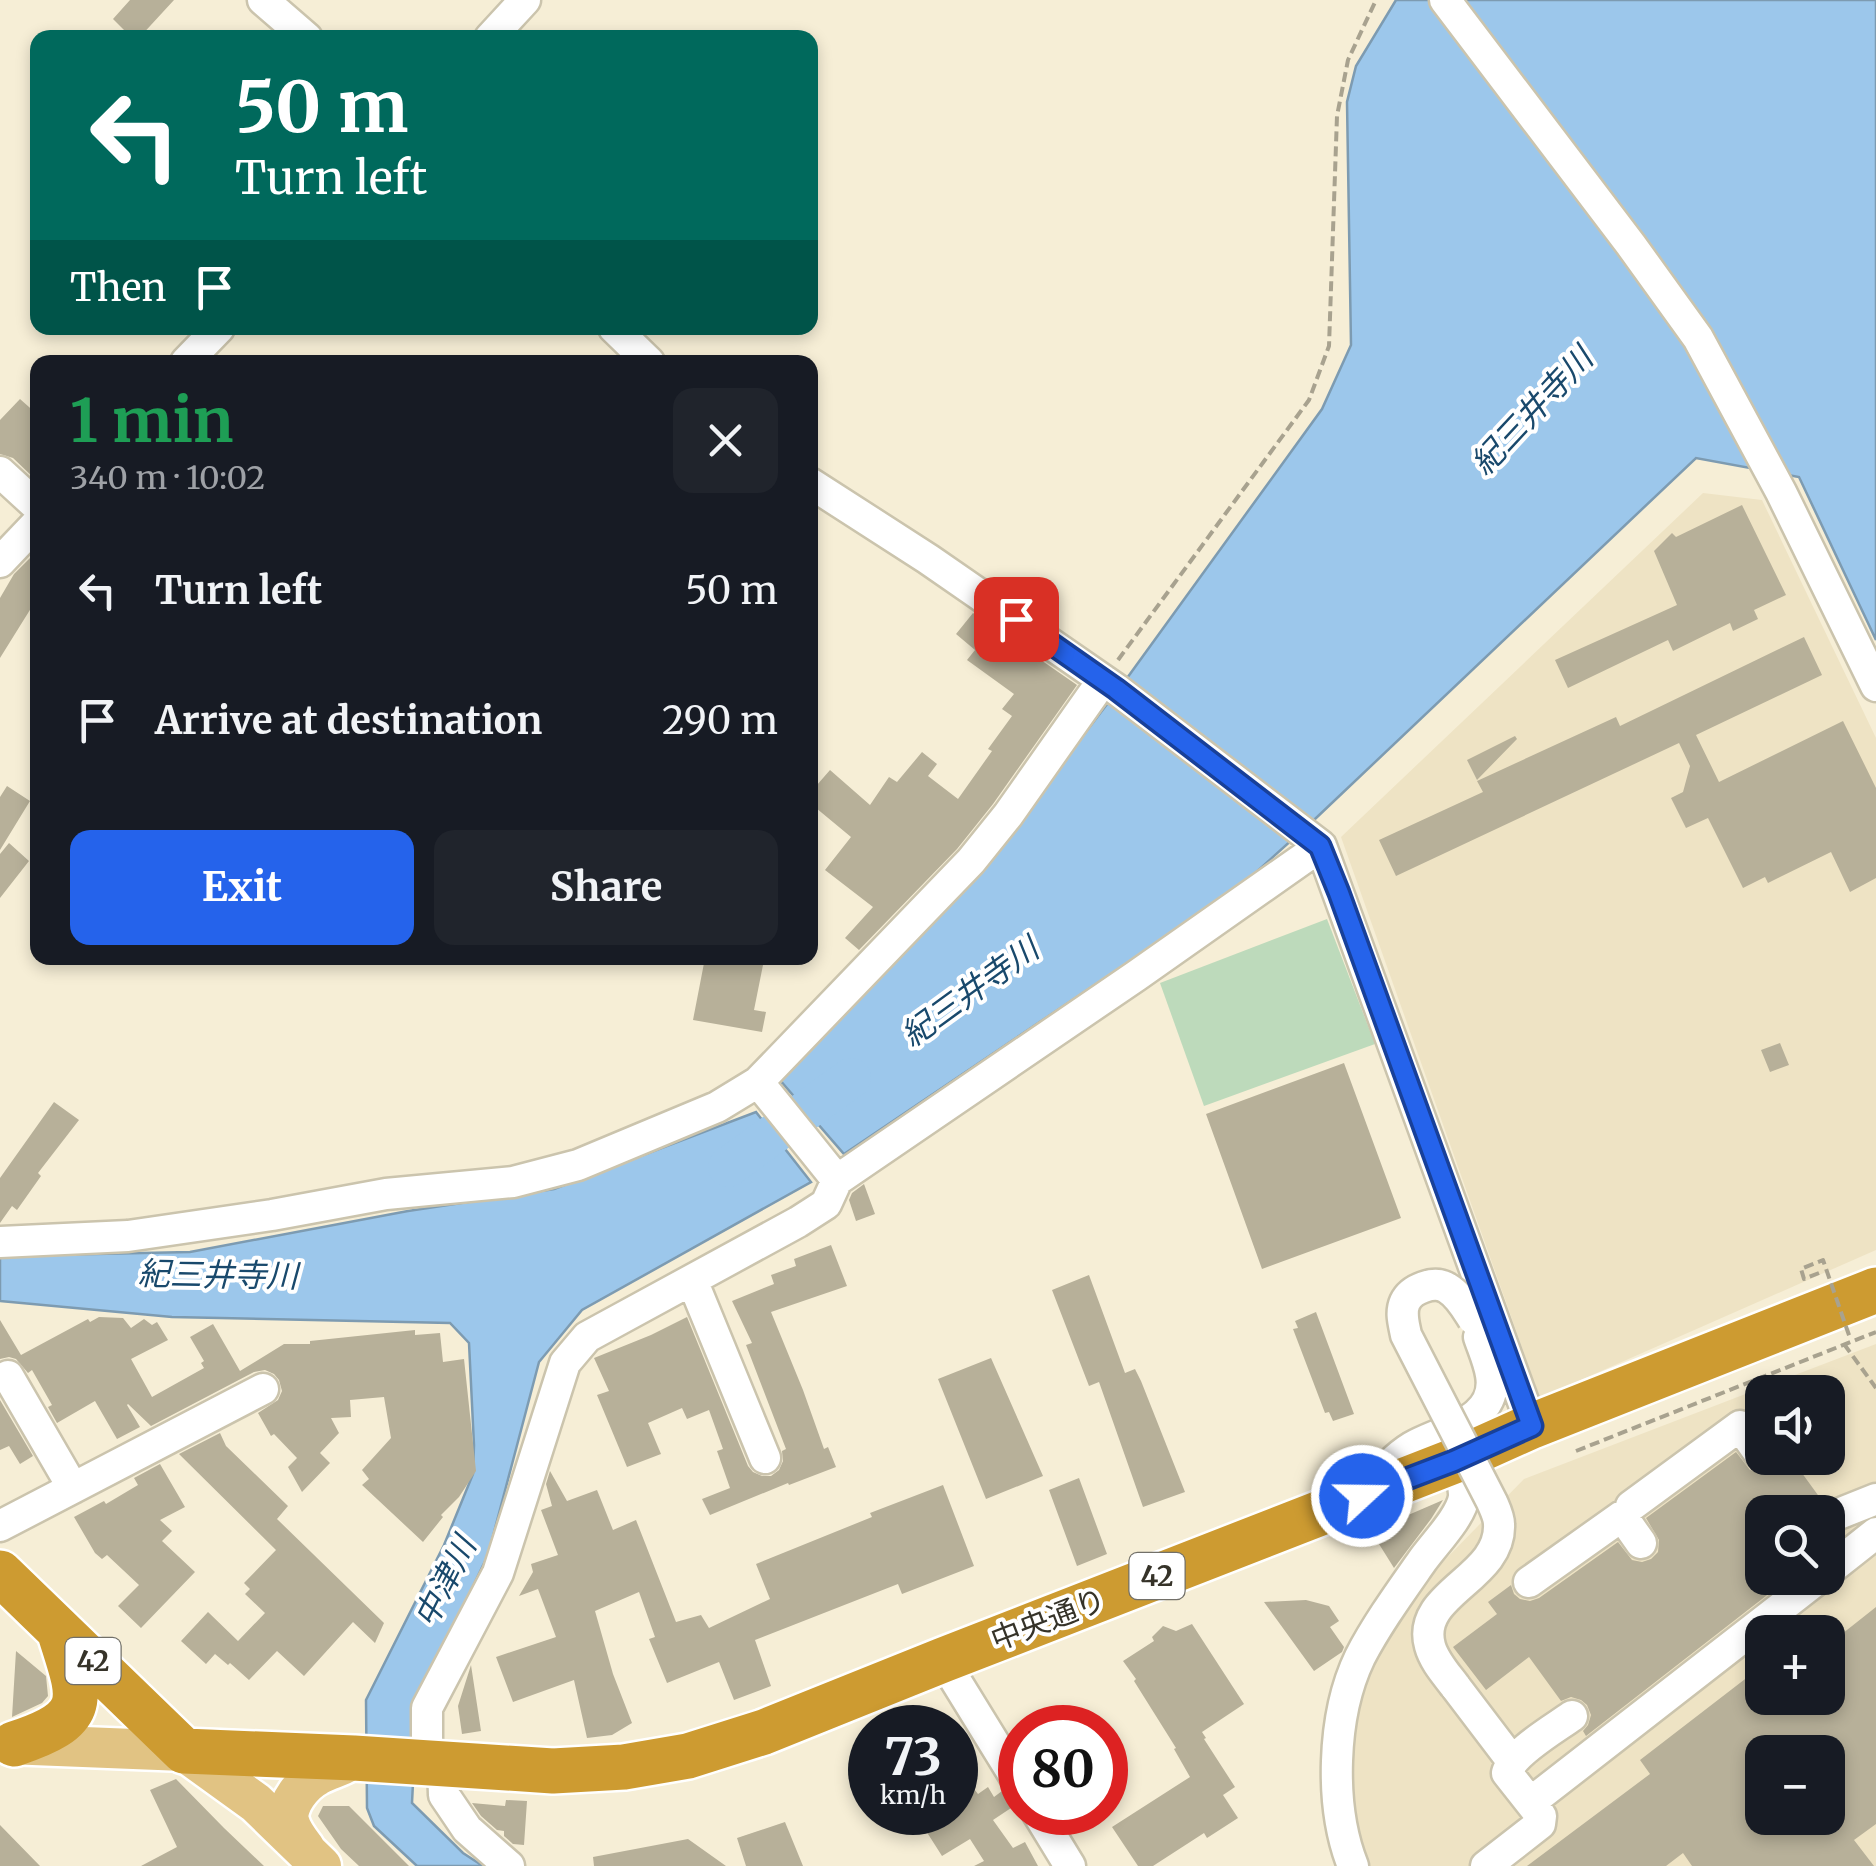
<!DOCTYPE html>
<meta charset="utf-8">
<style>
body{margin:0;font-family:Merriweather,"Noto Sans JP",serif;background:#20242c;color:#f1f3f6;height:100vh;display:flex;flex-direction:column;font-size:38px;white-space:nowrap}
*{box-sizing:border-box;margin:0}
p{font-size:32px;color:#9ea1a6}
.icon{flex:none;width:55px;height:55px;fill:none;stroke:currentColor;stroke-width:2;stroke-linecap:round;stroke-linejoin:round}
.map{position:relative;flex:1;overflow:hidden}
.sheet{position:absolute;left:30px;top:355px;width:788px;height:610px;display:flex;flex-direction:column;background:#171b24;border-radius:20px;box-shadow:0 5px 15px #0003}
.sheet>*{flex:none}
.top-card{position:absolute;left:30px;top:30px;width:788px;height:305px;border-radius:20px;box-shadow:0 5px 15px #0003;background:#00695c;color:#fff;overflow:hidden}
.controls{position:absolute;left:1745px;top:1375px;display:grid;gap:20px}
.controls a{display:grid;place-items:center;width:100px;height:100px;border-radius:20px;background:#171b24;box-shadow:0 5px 15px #0003;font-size:50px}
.speed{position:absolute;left:848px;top:1705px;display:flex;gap:20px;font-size:50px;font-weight:700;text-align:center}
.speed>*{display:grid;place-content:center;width:130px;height:130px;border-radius:50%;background:#171b24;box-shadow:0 5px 15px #0003;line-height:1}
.speed small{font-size:25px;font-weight:400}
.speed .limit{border:15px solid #d22;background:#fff;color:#111}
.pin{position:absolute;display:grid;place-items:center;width:85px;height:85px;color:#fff;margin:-42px;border-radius:20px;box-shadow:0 5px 15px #0006}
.me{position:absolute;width:110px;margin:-55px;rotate:69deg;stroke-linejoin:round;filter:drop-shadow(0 0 8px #0008)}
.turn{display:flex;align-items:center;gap:35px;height:210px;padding:0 40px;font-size:45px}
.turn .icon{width:130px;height:130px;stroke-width:2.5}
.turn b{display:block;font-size:70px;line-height:85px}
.then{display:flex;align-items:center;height:95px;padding:0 40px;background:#0003;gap:20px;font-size:38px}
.round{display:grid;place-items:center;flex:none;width:105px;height:105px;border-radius:20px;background:#20242c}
.overview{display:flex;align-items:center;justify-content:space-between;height:170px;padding:0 40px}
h1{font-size:60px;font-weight:700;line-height:75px;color:#1e9e55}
.cta{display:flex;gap:20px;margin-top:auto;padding:20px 40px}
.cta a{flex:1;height:115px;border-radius:20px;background:#2563eb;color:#fff;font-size:40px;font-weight:700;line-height:115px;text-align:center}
.cta a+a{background:#20242c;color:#f1f3f6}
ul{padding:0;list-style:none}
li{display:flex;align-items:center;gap:30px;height:130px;padding:0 40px}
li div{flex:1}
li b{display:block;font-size:38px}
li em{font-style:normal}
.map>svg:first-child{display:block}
.built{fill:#eee3c4;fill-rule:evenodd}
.green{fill:#bddabb}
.water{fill:#9cc7eb;stroke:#7d9bb1;stroke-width:2.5}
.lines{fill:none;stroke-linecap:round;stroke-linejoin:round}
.river{stroke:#9cc7eb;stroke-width:40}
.building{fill:#b7b099;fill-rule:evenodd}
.minor-casing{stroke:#cbc4ad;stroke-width:35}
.major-casing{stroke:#fff;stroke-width:45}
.highway-casing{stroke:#fff;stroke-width:50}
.path{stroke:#a8a28f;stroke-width:4;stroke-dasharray:10 5;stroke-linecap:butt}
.minor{stroke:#fff;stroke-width:30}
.major{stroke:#e1c383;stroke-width:40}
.highway{stroke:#cd9b31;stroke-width:45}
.minor-bridge-casing{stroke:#cbc4ad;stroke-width:35;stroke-linecap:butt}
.path-bridge{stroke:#a8a28f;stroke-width:4;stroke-dasharray:10 5;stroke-linecap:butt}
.minor-bridge{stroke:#fff;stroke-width:30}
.route-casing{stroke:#184099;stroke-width:25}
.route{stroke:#2563eb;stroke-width:18}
.labels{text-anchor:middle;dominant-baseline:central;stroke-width:8;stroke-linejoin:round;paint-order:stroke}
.shield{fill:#fff;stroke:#727069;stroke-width:2.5}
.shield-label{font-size:28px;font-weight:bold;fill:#363329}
.street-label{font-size:30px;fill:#363329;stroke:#fff}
.water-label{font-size:32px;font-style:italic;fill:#19496c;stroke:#fff}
</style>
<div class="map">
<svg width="1876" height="1866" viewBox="0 0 1876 1866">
<rect width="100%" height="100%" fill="#f6eed6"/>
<!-- built -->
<path class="built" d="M1703,493L1762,500L1876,738V1250L1540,1398L1341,837Z
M1876,1344V1866H1364L1346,1798L1357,1704L1383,1642L1431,1574L1524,1479ZM1762,1392H1828V1458H1762ZM1762,1512H1828V1578H1762ZM1762,1632H1828V1698H1762ZM1762,1752H1828V1818H1762Z"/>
<!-- green -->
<path class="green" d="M1327,919L1375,1044L1204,1106L1160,983Z"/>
<!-- water -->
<path class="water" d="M1396,0H1876V640L1799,477L1696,458L1315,819L1222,903L1166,937L844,1154L779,1079L862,995L1004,844L1040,792L1130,674L1322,409L1351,345L1347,102L1356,66Z
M756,1112L811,1182L582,1310L539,1362L488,1555L417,1703L412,1803L463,1853L483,1866H417L374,1826L367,1808L366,1700L444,1545L473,1474L474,1445L469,1343L450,1323L172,1317L0,1301V1256L190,1252L408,1211L554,1189Z"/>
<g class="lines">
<!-- river -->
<path class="river" d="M728,1167L851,1078"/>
</g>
<!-- building -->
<path class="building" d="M130,0H174L139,38H132L113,19Z
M20,399L38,415V476L35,479L13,458L0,454V420Z
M1742,505L1786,595L1754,610L1758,619L1733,631L1730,623L1673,651L1668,640L1568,688L1555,660L1677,605L1654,551L1672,533L1676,537Z
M38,550V597L0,658V598L14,574Z
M973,613L1077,685L993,804L957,849L859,950L845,938L873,907L825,870L851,837L810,803V793L830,770L870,805L889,777L897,782L922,752L937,764L928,776L958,799L992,751L988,749L1012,716L1002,709L1014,694L967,660L975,650L956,634Z
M1804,637L1822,675L1696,735L1719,782L1843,721L1876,788V878L1850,892L1831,852L1768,883L1765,877L1743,888L1708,818L1686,828L1671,798L1683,792L1690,766L1679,743L1396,876L1379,840L1483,792L1477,781L1616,717L1620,726Z
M1515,736L1517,739L1477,780L1467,760Z
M7,786L30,801L0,850V797Z
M9,843L29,861L0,898V854Z
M705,958H724L763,965L754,1010L766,1012L762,1032L693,1020Z
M1780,1043L1789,1065L1770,1072L1761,1050Z
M1344,1063L1401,1218L1262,1269L1206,1114Z
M54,1102L79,1120L38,1173L41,1176L17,1210L12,1206L0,1223V1178Z
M864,1184L875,1214L856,1221L849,1200L852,1193Z
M831,1245L847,1286L771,1312L803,1390L824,1449L828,1447L836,1467L789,1485L788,1483L710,1515L702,1499L730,1488L717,1451L723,1449L709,1410L687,1419L682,1408L648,1423L661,1454L627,1467L597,1395L609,1391L594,1358L651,1335L687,1317L748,1466L753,1472L762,1476H771L779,1470L783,1461L782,1451L786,1449L746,1345L752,1343L732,1301L774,1284L771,1275L796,1266L794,1259Z
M1089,1275L1125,1373L1135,1369L1141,1381L1185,1492L1143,1507L1099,1382L1089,1386L1052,1290Z
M1316,1312L1354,1414L1333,1421L1329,1412L1325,1413L1293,1329L1298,1328L1295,1321Z
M99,1317L123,1318L131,1328L144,1319L152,1325L157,1322L168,1340L131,1359L152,1397L204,1368L201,1363L204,1361L190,1337L213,1324L240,1371L284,1344H310V1341L415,1330V1335L440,1333L443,1362L464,1359L476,1471L459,1497L441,1515L443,1517L423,1542L362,1485L369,1479L362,1470L391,1438L384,1397L350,1400L351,1417L331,1418L339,1433L320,1453L330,1463L302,1492L288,1467L297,1458L274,1434L271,1436L258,1413L278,1400L282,1391L279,1380L274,1374L265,1370L254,1372L151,1426L128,1404L127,1405L140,1427L117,1439L95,1401L57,1423L48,1407L52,1405L32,1370L28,1373L16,1359L9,1357L0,1359V1320L21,1355L88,1319L90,1322Z
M991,1358L1043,1476L986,1499L938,1379Z
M0,1400L33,1456L20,1464L9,1446L0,1450Z
M220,1433L226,1446L288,1506L277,1519L384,1623L375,1643L353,1622L304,1676L277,1651L249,1680L230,1663L228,1665L215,1654L206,1664L181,1641L208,1612L238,1641L265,1613L245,1594L250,1589L244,1583L276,1550L179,1454Z
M1736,1452L1750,1470L1760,1472L1770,1468L1777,1458H1791L1823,1502L1818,1512H1762V1578H1789L1586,1736L1583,1731L1588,1725L1591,1715L1587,1705L1581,1700L1571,1697L1561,1701L1529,1657L1486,1690L1453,1647L1497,1614L1488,1602L1511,1585L1514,1594L1520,1599L1530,1601L1539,1598L1618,1542L1632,1560L1642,1562L1651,1559L1658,1552L1659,1540L1646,1518Z
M160,1464L185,1507L160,1520L172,1531L162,1541L195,1572L141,1628L118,1606L139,1585L107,1555L102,1559L95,1553L74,1517L104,1501L106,1504L138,1485L134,1478Z
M550,1471L567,1501L597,1490L613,1530L636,1520L676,1622L701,1615L709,1628L770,1599L756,1564L872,1517L870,1513L943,1485L974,1566L902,1594L898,1584L755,1640L771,1686L734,1700L719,1662L667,1683L649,1639L655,1637L639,1592L595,1611L613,1674L632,1723L612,1735L587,1738L574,1680L513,1702L496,1657L556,1637L538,1589L519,1596L533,1572L531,1564L558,1555L541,1510L552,1506L546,1484Z
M1079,1478L1107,1554L1077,1566L1049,1490Z
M1443,1500L1431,1519L1394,1568L1374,1536L1381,1532L1378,1526L1398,1516L1399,1519Z
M1306,1600L1329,1606L1339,1621L1330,1627L1344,1647L1342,1652L1314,1671L1264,1602Z
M1876,1607V1824L1854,1840L1874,1866H1692L1683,1853L1666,1866H1527L1650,1774L1640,1760L1762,1666V1698H1828V1645ZM1762,1752H1828V1818H1762Z
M1192,1624L1244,1704L1202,1732L1206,1738L1204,1739L1235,1787L1223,1795L1238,1818L1207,1838L1204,1833L1153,1866H1138L1112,1827L1190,1777L1174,1749L1176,1748L1134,1681L1136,1679L1123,1661L1154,1641L1152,1637L1163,1626L1176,1631Z
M16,1651L46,1676L48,1696L42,1703L12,1717Z
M471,1665L481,1731L462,1734L458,1706Z
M176,1779L224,1828L264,1866H141L177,1847L150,1790Z
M988,1787L994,1797L1002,1791L1014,1806L993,1820L1013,1848L1025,1842L1038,1866H974L984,1861L970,1839L942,1856L914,1812H955V1800L974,1789L978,1794Z
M506,1800L527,1801L524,1845L513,1844L504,1836V1831L497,1830L481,1816L472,1803L505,1806Z
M323,1806H349L409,1866H359L341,1849L318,1816Z
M785,1822L803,1866H746L737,1838Z
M0,1825L40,1866H0Z
M688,1839L726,1866H594L593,1857Z"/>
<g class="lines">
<!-- minor casing -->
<g class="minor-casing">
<path id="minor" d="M263,0L307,38
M1445,0L1631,245L1698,338L1781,492L1876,686
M490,38L525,0
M614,328L649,362
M186,362L219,328
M0,472L38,507
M810,483L928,559L1116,689L1321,846L1532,1426
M0,562L38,522
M758,1082L837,1180
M0,1242L128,1236L272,1215L386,1194L513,1182L578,1165L717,1107L758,1082L971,861L1008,815L1103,680
M692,1280L765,1458
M8,1376L73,1488
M1367,1490C1381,1474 1394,1458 1412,1447C1442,1430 1499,1421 1491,1375C1489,1362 1483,1349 1479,1337
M1631,1506L1740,1426L1759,1453
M1836,1515L1876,1499
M0,1526L263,1389
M1828,1571L1876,1533
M1529,1582L1622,1516L1641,1543
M943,1660L1020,1785
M1455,1686L1512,1761
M427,1763V1708L498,1573L565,1363L587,1337L798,1222L826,1204L837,1180L1136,976L1321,846
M443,1764L444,1795L467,1829L509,1866
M1531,1802L1819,1578
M1037,1812L1070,1866
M1353,1866C1329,1806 1332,1715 1360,1657C1377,1624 1401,1591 1422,1561C1434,1544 1461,1517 1464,1497C1465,1484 1458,1472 1454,1461
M1486,1866L1540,1824L1541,1816L1507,1773C1512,1753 1554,1729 1572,1716"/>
</g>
<!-- major casing -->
<g class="major-casing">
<path id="major" d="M8,1744L184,1751
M184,1751L256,1803L321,1866
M305,1849C299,1841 291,1831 289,1821C285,1804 304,1782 318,1775C331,1768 341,1767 354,1758"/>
</g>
<!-- highway casing -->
<g class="highway-casing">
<path id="highway" d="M0,1573L184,1751L354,1758L553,1771L624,1767L688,1756L764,1732L943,1660L1454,1461L1532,1426L1876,1290
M14,1744C94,1718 80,1698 59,1630"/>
</g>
<!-- path -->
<path class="path" d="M1118,660L1309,400L1329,346L1337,116L1348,60L1376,0
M1844,1344L1876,1388
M1576,1451L1876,1332"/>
<!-- minor -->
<use href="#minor" class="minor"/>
<!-- major -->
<use href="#major" class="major"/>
<!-- highway -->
<use href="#highway" class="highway"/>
<!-- minor-bridge casing -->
<g class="minor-bridge-casing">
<path id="minor-bridge" d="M1455,1686C1446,1674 1434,1661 1430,1646C1415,1593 1502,1579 1499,1524C1499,1517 1495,1509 1492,1502L1406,1335C1404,1324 1400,1313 1405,1302C1411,1289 1434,1280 1447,1288C1459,1295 1466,1308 1473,1319"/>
</g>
<!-- path-bridge -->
<path class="path-bridge" d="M1819,1273L1804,1279L1801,1269L1823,1260L1850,1338"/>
<!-- minor-bridge -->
<use href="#minor-bridge" class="minor-bridge"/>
</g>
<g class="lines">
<!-- route casing -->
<g class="route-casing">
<path id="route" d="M1016,619L1116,689L1320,846L1339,893L1532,1426L1454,1461L1362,1496"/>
</g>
<!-- route -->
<use href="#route" class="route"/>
</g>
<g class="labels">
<!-- shield labels -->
<g class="shield">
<rect x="1129.5" y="1553" width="55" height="46" rx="8"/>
<rect x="65.5" y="1638" width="55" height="46" rx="8"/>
</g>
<g class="shield-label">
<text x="1157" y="1576">42</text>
<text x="93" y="1661">42</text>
</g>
<!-- street labels -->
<g class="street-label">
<text transform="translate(1048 1619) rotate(-21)">中央通り</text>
</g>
<!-- water labels -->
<g class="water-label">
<text transform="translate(1532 411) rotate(-47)">紀三井寺川</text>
<text transform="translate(970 992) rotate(-36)">紀三井寺川</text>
<text transform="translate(218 1275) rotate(1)">紀三井寺川</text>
<text transform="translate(445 1582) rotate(-63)">中津川</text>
</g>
</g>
</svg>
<div class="controls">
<a><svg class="icon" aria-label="sound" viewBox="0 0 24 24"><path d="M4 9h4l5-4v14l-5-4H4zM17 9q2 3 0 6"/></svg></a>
<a><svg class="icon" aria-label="search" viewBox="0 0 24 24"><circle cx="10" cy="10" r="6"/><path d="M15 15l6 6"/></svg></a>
<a>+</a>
<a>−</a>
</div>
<div class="speed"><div>73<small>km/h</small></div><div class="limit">80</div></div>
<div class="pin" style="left:1016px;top:619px;background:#d93025"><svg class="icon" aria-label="arrive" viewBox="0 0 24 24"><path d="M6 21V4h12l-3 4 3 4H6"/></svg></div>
<svg class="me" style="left:1362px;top:1496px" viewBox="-20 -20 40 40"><circle r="17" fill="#2563eb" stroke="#fff" stroke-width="3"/><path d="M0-11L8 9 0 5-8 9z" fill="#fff"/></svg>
<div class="top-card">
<div class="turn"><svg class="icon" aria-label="left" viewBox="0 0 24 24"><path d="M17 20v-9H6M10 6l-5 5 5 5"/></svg><div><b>50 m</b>Turn left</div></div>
<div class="then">Then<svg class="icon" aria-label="arrive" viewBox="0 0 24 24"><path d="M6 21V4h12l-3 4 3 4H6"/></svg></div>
</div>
<section class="sheet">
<div class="overview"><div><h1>1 min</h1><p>340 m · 10:02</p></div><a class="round"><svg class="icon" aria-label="close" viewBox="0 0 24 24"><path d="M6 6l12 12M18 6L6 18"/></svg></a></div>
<ul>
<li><svg class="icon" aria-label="left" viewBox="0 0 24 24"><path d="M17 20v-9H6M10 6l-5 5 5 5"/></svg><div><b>Turn left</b></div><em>50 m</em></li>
<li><svg class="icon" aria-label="arrive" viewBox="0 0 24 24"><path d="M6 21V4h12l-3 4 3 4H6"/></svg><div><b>Arrive at destination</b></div><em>290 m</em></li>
</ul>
<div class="cta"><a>Exit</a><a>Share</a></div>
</section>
</div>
